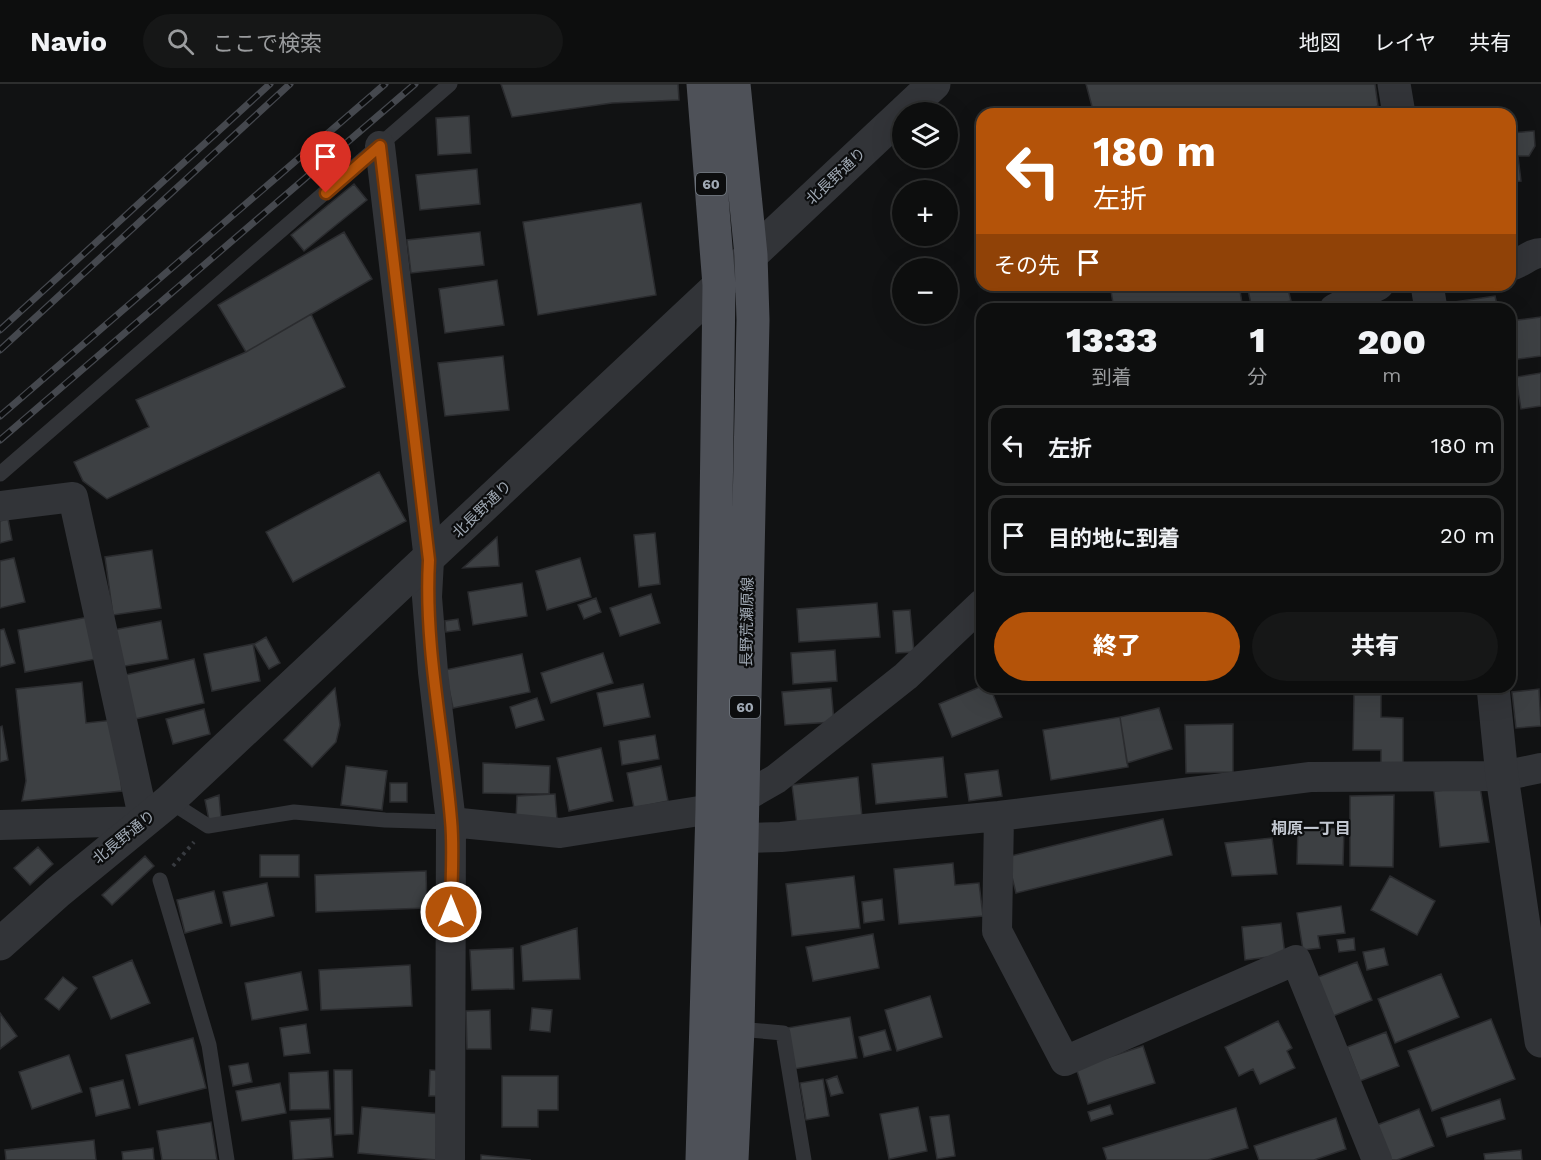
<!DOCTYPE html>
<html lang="ja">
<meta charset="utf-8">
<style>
body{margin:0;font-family:"Work Sans","Noto Sans JP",sans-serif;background:#161717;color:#f1f3f6;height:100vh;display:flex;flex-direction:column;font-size:22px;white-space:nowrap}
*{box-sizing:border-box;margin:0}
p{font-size:20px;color:#9a9c9e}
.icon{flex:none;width:33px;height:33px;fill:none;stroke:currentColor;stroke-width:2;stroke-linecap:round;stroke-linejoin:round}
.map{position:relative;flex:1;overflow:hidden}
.side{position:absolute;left:976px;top:219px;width:540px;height:390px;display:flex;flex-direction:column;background:#0d0e0e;border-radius:18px;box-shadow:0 6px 24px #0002,0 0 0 2px #2d2e2e}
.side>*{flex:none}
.hud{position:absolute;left:976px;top:24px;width:540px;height:183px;border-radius:18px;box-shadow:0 6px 24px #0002,0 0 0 2px #2d2e2e;background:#b45309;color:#fff;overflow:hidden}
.fabs{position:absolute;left:892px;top:18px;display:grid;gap:12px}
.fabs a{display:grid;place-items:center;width:66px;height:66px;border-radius:50%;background:#0d0e0e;box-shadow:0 6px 24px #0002,0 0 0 2px #2d2e2e;font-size:30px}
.pin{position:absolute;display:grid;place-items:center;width:51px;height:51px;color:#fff;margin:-62px -26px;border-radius:50% 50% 50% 0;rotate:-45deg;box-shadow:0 0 6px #0007}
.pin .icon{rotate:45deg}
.me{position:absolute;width:66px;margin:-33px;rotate:0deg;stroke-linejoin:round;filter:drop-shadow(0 0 4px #0008)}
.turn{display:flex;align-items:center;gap:21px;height:126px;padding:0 18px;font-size:27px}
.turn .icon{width:78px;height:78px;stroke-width:2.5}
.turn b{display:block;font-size:42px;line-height:51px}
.then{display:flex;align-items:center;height:57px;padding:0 18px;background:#0003;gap:12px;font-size:22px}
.eta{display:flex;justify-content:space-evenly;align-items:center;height:102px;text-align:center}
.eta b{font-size:36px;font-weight:800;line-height:42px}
.cta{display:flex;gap:12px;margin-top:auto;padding:12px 18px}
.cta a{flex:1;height:69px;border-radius:36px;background:#b45309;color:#fff;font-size:24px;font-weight:800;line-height:69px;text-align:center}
.cta a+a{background:#161717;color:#f1f3f6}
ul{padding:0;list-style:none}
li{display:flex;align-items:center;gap:18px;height:81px;margin:0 12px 9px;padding:0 6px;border:3px solid #2d2e2e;border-radius:18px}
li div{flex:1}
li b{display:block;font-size:22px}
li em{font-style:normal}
header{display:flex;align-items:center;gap:36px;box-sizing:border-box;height:84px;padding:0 30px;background:#0d0e0e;border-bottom:2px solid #2d2e2e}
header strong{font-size:28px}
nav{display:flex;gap:33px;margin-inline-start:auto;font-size:21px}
.search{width:420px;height:54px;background:#161717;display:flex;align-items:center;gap:15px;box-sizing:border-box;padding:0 21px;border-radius:33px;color:#9a9c9e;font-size:22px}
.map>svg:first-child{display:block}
.building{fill:#3d4043;stroke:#2b2c2f;stroke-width:1.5}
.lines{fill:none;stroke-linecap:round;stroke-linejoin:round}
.path{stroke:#383b40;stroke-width:4;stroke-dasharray:3 4.5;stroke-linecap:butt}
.service{stroke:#323438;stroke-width:15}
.minor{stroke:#323438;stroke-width:30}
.tertiary{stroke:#323438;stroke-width:33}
.primary{stroke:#4e5158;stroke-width:33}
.rail-casing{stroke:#45484e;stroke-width:7}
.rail{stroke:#0c0d0e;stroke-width:4.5;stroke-dasharray:14;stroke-linecap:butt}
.route-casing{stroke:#753606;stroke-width:15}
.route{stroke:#b45309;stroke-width:10}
.labels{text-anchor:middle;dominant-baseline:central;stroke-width:4.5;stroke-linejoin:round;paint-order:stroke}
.shield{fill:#0c0d0e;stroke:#747b83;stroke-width:1.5}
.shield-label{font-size:14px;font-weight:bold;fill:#a1aab5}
.street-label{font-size:15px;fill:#a1aab5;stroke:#0c0d0e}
.neighbourhood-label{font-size:16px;font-weight:bold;fill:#c3c8d1;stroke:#0c0d0e}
</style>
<header>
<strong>Navio</strong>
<div class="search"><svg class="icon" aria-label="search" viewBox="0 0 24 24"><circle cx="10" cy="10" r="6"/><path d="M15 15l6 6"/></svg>ここで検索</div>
<nav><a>地図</a><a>レイヤ</a><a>共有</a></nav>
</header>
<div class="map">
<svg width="1541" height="1076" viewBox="0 0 1541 1076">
<rect width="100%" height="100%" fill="#111213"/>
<!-- building -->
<path class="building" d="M501,0H678L679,16L612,19L512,33Z
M1086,0H1375L1378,22L1350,30H1094Z
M469,32L471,69L438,71L436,34Z
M1534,47L1535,62L1529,72H1518L1521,97L1510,98V49Z
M477,85L480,120L420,126L416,91Z
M354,100L367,116L304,167L291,151Z
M641,119L656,211L538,231L523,138Z
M344,148L372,195L246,268L218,221Z
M480,148L484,181L411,189L407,156Z
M497,196L504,241L445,249L439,205Z
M1110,201H1239L1243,225H1167L1155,221L1114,225Z
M1247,201H1287L1291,217L1252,225Z
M1495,212L1498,225H1449L1448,219Z
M311,230L345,303L107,415L83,397L74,378L149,343L136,316L246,268Z
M1541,233V272L1511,276L1510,237Z
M503,272L509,326L445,332L438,279Z
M1541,289V322L1521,325L1516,293Z
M379,388L406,437L293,498L266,448Z
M8,435L12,456L0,459V437Z
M655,449L660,500L639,503L634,451Z
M497,453L499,482L463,484Z
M152,466L161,524L113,531L105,473Z
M14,474L25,518L0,524V477Z
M580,474L591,513L547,526L536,487Z
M522,499L527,532L473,541L468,508Z
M651,510L660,539L620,552L610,524Z
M596,514L601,528L584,535L578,521Z
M877,519L880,553L799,558L797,525Z
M910,526L914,568L896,569L893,527Z
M88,533L96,575L25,588L18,546Z
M458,535L460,546L446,548L445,537Z
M161,537L168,575L119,583L113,546Z
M4,545L15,579L0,583V546Z
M266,553L280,579L269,585L254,560Z
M253,560L260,597L212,607L204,570Z
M835,566L837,597L793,600L791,569Z
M603,569L613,599L551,619L541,589Z
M522,570L530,608L453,624L445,586Z
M194,575L204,619L131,636L121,592Z
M82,598L86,639L114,636L122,707L22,717L26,697L16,605Z
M643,600L650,633L604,642L597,609Z
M982,602L990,603L1002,633L952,653L939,620Z
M1180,603H1224V604L1180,607Z
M335,604L340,641L336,658L312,683L284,656Z
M831,604L834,638L785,641L782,608Z
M1539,605L1541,642L1516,644L1512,608Z
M1354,611H1381V633L1403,634V679H1381V666H1353Z
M537,614L544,636L516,644L510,623Z
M1159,624L1172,665L1127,679L1120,633Z
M204,625L210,650L173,660L166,635Z
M1120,633L1128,683L1051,696L1043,646Z
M1233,640V688L1186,689L1185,641Z
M2,642L8,676L0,678V643Z
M655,651L659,675L622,681L619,657Z
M601,664L613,717L569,727L557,674Z
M943,673L947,713L876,720L872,680Z
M483,679L550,682L549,710L483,709Z
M346,682L387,687L382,726L341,721Z
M661,682L668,717L634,724L627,689Z
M998,686L1002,712L969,717L965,690Z
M858,693L862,733L797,741L792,701Z
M390,699H407V718H390Z
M1480,703L1489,758L1440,763L1434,707Z
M555,710L557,735L516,736L517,712Z
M219,711L221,734L209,736L205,716Z
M1394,711L1393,783L1350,782V712Z
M1163,735L1172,771L1016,809L1007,773Z
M1298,743L1344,745L1343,781L1297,780Z
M1272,754L1277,790L1232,792L1225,759Z
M38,763L53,780L30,801L14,784Z
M260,771H299V793H260Z
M145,772L154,782L112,821L102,811Z
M953,779L955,801L979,799L983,832L899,840L894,785Z
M426,787L427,824L316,828L315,791Z
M854,792L860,844L792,852L786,800Z
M1390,792L1435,817L1417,851L1371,826Z
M267,799L274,832L231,842L223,808Z
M214,807L222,839L185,849L177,816Z
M882,815L884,836L864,839L862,818Z
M1341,822L1345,849L1318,852L1320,864L1303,866L1297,829Z
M1281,839L1285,871L1245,876L1242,843Z
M577,844L580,895L523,897L521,862Z
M873,850L879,884L813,897L806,863Z
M1354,854L1355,866L1339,868L1337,856Z
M513,864L514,905L472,906L470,866Z
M1384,864L1388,881L1367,886L1363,868Z
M132,876L150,919L111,935L93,893Z
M1357,878L1372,916L1326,935L1310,896Z
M410,881L412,922L321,926L319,886Z
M301,888L308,926L252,936L245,899Z
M1441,890L1459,933L1395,959L1378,915Z
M63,893L77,904L59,926L45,915Z
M930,912L942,953L897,967L885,926Z
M532,924L552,926L550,948L530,946Z
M490,926L491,965H467L466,927Z
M0,929L17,952L0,965Z
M850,933L857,974L794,985L787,944Z
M1491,935L1515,995L1432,1027L1408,967Z
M1278,937L1292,964L1287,967L1295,984L1260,1000L1253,985L1239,992L1225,963Z
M306,940L310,969L284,972L280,944Z
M885,946L891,966L864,973L859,953Z
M1386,948L1399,982L1360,997L1347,963Z
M193,954L206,1004L139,1021L126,971Z
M1143,962L1155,999L1088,1020L1076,984Z
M69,971L82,1008L32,1025L19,988Z
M248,979L252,998L233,1002L229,982Z
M334,986H352L353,1050L335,1051Z
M430,986L443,987V1012H429Z
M328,987L330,1025L290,1026L289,989Z
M502,992H558V1026H538V1043H502Z
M837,992L843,1009L831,1012L826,996Z
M823,995L829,1032L806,1036L800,999Z
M123,996L130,1024L96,1032L90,1004Z
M280,999L286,1029L242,1037L236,1007Z
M1500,1015L1505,1035L1447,1053L1441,1034Z
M1110,1021L1113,1030L1091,1037L1088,1028Z
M362,1023L442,1030L437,1076L358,1069Z
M918,1023L927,1067L889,1075L880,1030Z
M1236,1024L1248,1064L1208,1076H1107L1103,1064Z
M1419,1025L1434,1062L1397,1076H1382L1369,1044Z
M949,1031L955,1072L937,1075L930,1033Z
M330,1034L333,1073L293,1076L290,1037Z
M1336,1034L1346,1065L1314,1076H1259L1254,1062Z
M211,1038L217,1076H162L157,1047Z
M94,1056L96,1076H6L5,1066Z
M153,1064L154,1076H123L122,1068Z
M1521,1066L1522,1076H1485L1484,1070Z
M481,1071L531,1076H481Z"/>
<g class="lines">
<!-- path -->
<path class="path" d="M173,782L194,758"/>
<!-- service -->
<path class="service" d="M0,390L450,0
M169,717L208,742L294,728L385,736L451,738
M160,796L209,961L227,1076
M738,945L783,949L804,1076"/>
<!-- minor -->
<path class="minor" d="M380,62L429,476L427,513L433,588L451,738L450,1076
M1510,182C1522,179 1531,169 1541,169
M1334,225L1379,201
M0,422L73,413L144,737L0,741
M999,732L997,847L1065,977L1296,876L1377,1076
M451,738L560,749L712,725L743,714L776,695L906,592L982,520
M742,754L781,753L999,732L1310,693L1502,692L1541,684"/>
<!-- tertiary -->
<path class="tertiary" d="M1394,0L1399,30
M904,28L934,0
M1427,201L1431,225
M1493,603L1502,692L1541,957
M0,860L58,808L169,717L903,29"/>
<!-- primary -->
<path class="primary" d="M702,1076L712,725L719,201L703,0
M732,1076L738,945L753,236L751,171L734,0"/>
<!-- rail casing -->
<g class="rail-casing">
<path id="rail" d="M0,246L270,0
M0,266L290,0
M0,332L385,0
M0,356L415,0"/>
</g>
<!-- rail -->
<use href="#rail" class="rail"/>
</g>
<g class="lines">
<!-- route casing -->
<g class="route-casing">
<path id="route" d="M326,109L380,62L429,476C424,564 444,650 451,736C454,767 451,798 451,828"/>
</g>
<!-- route -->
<use href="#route" class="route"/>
</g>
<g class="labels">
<!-- shield labels -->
<g class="shield">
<rect x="696" y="89" width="30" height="22" rx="4.5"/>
<rect x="730" y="612" width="30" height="22" rx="4.5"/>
</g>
<g class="shield-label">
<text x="711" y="100">60</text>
<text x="745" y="623">60</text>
</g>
<!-- street labels -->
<g class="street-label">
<text transform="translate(836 92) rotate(-43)">北長野通り</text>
<text transform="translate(482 425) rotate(-44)">北長野通り</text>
<text transform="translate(747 538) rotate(-89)">長野荒瀬原線</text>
<text transform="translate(124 753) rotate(-39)">北長野通り</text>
</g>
<!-- neighbourhood labels -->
<g class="neighbourhood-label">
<text x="1311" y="744">桐原一丁目</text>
</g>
</g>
</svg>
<div class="fabs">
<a><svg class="icon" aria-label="layers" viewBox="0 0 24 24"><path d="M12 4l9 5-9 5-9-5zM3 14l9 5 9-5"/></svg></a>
<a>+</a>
<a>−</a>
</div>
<div class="pin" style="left:326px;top:109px;background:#d93025"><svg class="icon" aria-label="arrive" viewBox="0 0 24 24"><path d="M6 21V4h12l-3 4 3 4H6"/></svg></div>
<svg class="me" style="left:451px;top:828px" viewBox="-20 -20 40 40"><circle r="17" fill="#b45309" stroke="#fff" stroke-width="3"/><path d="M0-11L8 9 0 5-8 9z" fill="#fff"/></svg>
<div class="hud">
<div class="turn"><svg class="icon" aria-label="left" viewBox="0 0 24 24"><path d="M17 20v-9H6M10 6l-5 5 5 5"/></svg><div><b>180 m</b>左折</div></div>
<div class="then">その先<svg class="icon" aria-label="arrive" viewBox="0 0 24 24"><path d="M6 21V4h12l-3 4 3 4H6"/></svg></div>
</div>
<section class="side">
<div class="eta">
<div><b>13:33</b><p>到着</p></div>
<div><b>1</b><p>分</p></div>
<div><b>200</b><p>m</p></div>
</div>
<ul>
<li><svg class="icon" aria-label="left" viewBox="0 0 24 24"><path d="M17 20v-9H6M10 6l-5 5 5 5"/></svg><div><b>左折</b></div><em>180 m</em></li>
<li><svg class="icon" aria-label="arrive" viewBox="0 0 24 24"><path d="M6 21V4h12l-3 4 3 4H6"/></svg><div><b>目的地に到着</b></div><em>20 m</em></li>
</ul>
<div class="cta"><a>終了</a><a>共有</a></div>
</section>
</div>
